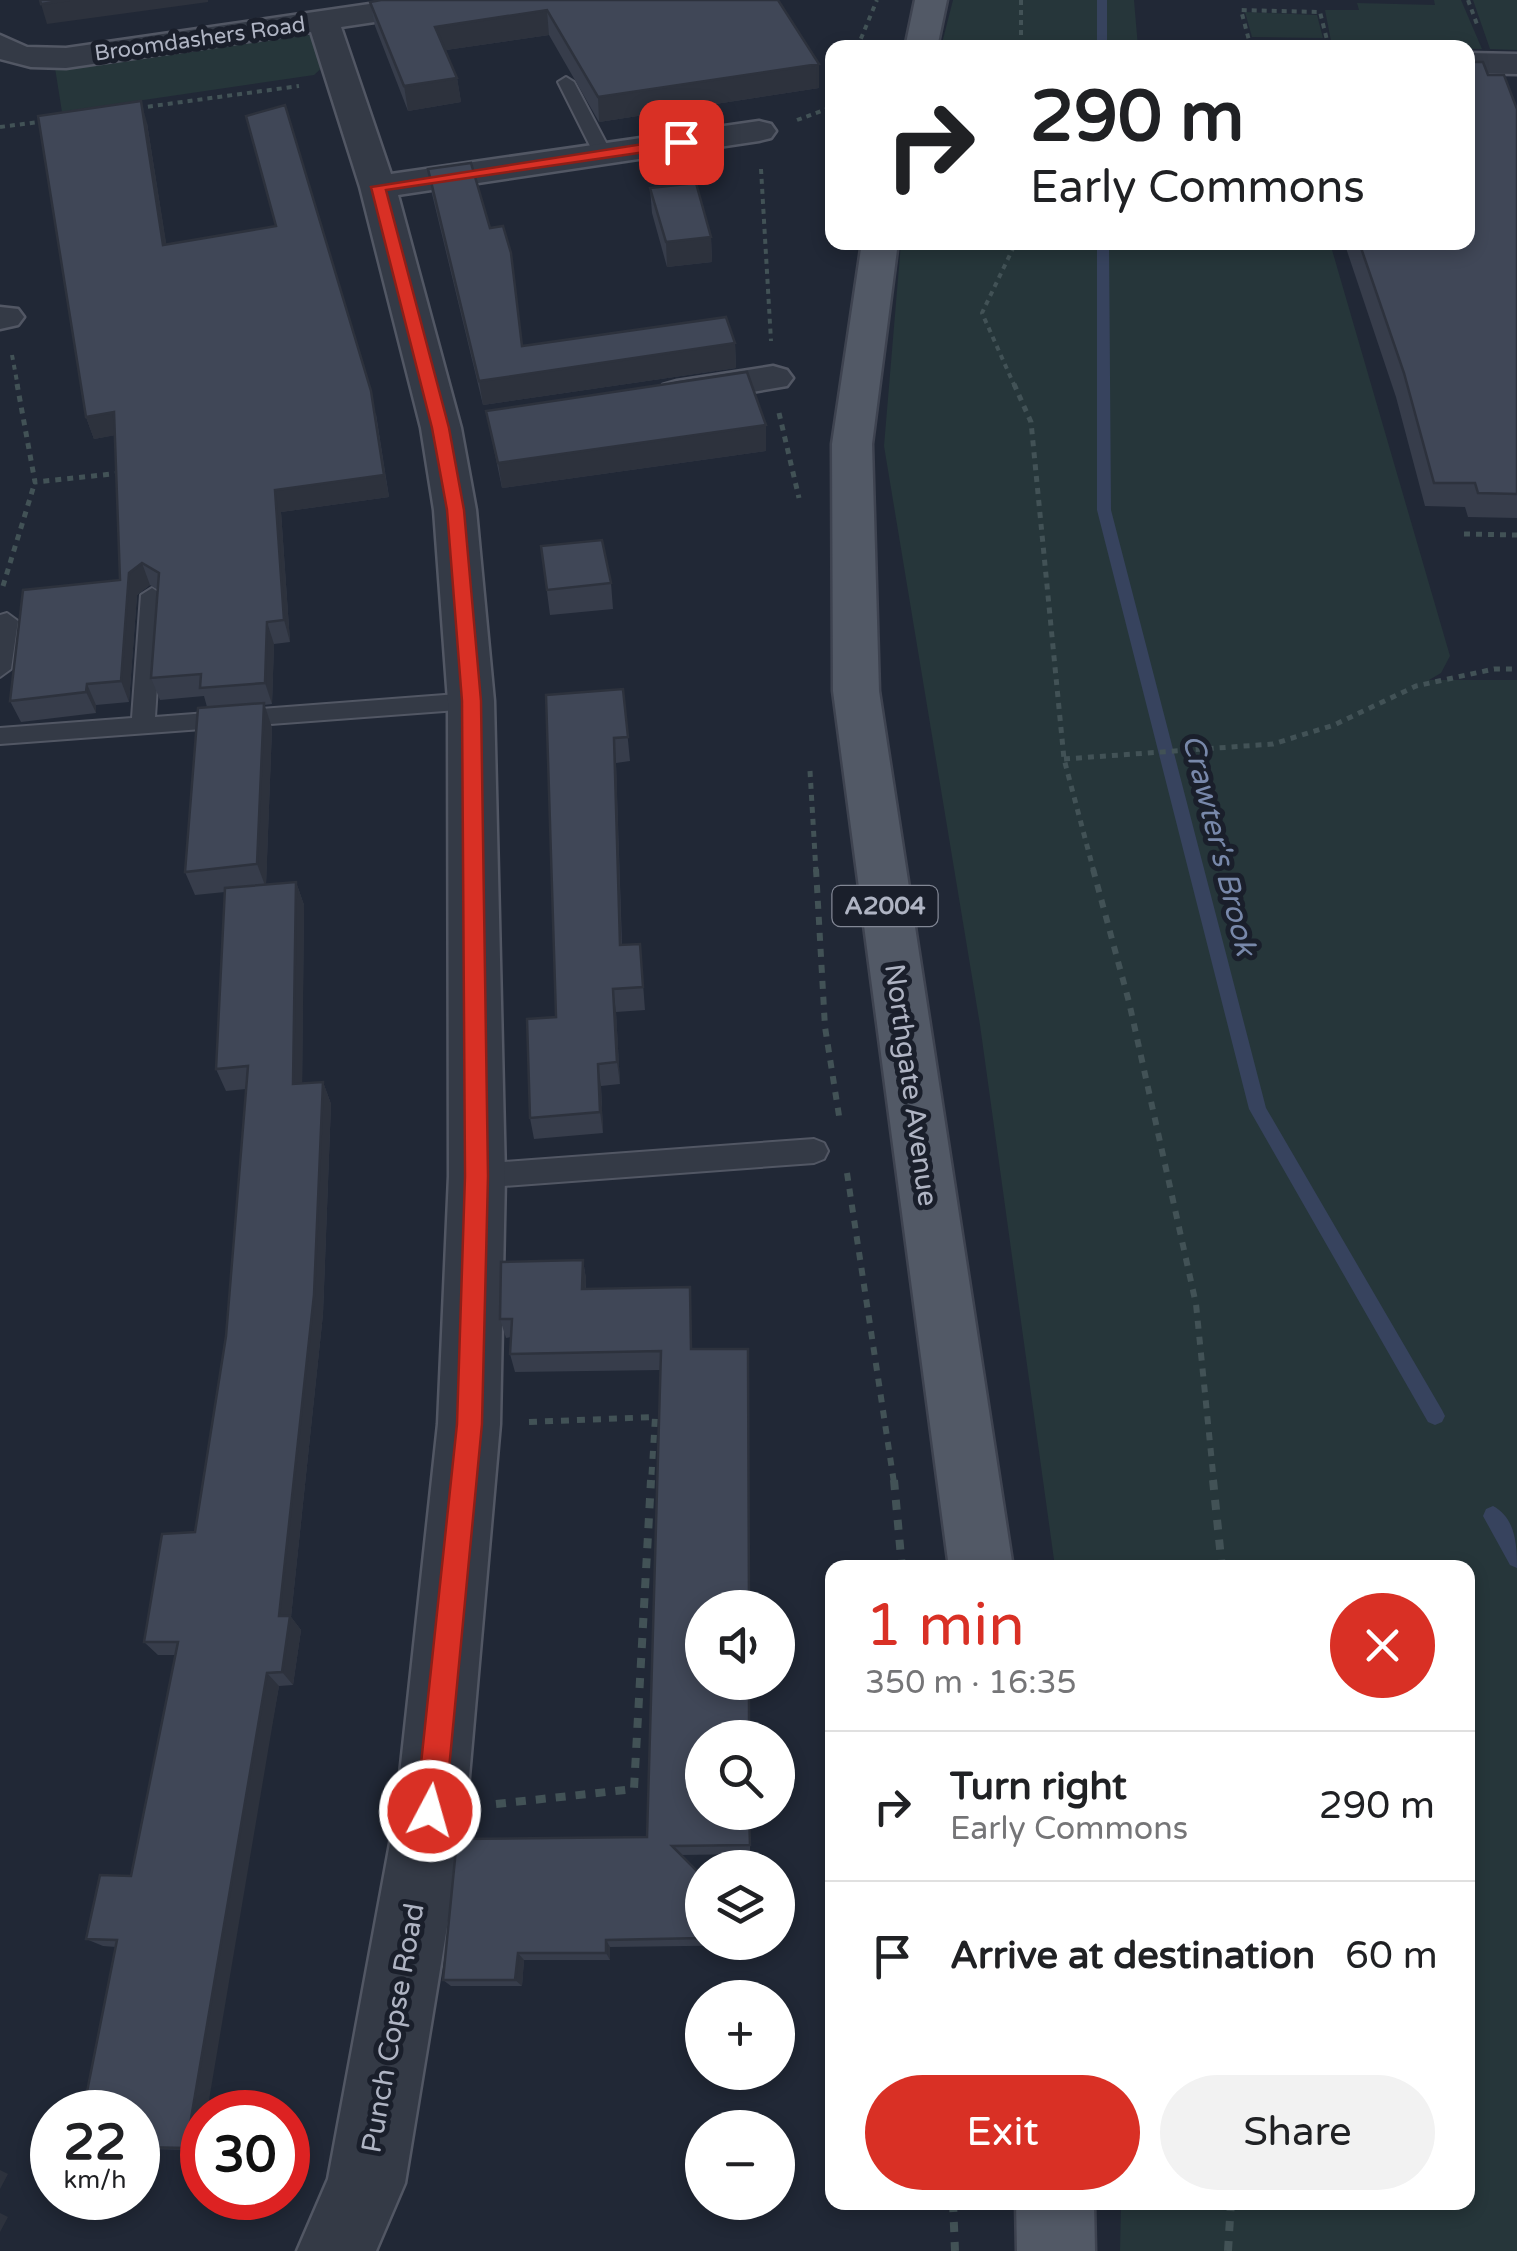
<!DOCTYPE html>
<meta charset="utf-8">
<style>
body{margin:0;font-family:"Varela Round",sans-serif;background:#f2f2f2;color:#202124;height:100vh;display:flex;flex-direction:column;font-size:38px;white-space:nowrap}
*{box-sizing:border-box;margin:0}
p{font-size:32px;color:#757577}
.icon{flex:none;width:55px;height:55px;fill:none;stroke:currentColor;stroke-width:2;stroke-linecap:round;stroke-linejoin:round}
.map{position:relative;flex:1;overflow:hidden}
.side{position:absolute;left:825px;top:1560px;width:650px;height:650px;display:flex;flex-direction:column;background:#fff;border-radius:20px;box-shadow:0 5px 15px #0003}
.side>*{flex:none}
.hud{position:absolute;left:825px;top:40px;width:650px;height:210px;border-radius:20px;box-shadow:0 5px 15px #0003;background:#fff;color:#202124;overflow:hidden}
.fabs{position:absolute;left:685px;top:1590px;display:grid;gap:20px}
.fabs a{display:grid;place-items:center;width:110px;height:110px;border-radius:50%;background:#fff;box-shadow:0 5px 15px #0003;font-size:50px}
.speed{position:absolute;left:30px;top:2090px;display:flex;gap:20px;font-size:50px;font-weight:700;text-align:center}
.speed>*{display:grid;place-content:center;width:130px;height:130px;border-radius:50%;background:#fff;box-shadow:0 5px 15px #0003;line-height:1}
.speed small{font-size:25px;font-weight:400}
.speed .limit{border:15px solid #d22;background:#fff;color:#111}
.pin{position:absolute;display:grid;place-items:center;width:85px;height:85px;color:#fff;margin:-42px;border-radius:20px;box-shadow:0 5px 15px #0006}
.me{position:absolute;width:110px;margin:-55px;rotate:6deg;stroke-linejoin:round;filter:drop-shadow(0 0 8px #0008)}
.turn{display:flex;align-items:center;gap:35px;height:210px;padding:0 40px;font-size:45px}
.turn .icon{width:130px;height:130px;stroke-width:2.5}
.turn b{display:block;font-size:70px;line-height:85px}
.round{display:grid;place-items:center;flex:none;width:105px;height:105px;border-radius:52px;background:#f2f2f2}
.headline{display:flex;align-items:center;justify-content:space-between;height:170px;padding:0 40px}
h1{font-size:60px;font-weight:600;line-height:75px;color:#d93025}
.primary-button{display:flex;gap:20px;margin-top:auto;padding:20px 40px}
.primary-button a{flex:1;height:115px;border-radius:60px;background:#d93025;color:#fff;font-size:40px;font-weight:600;line-height:115px;text-align:center}
.primary-button a+a{background:#f2f2f2;color:#202124}
ul{padding:0;list-style:none}
li{display:flex;align-items:center;gap:30px;height:150px;padding:0 40px;border-top:2px solid #e0e0e0}
li div{flex:1}
li b{display:block;font-size:38px}
li em{font-style:normal}
.map>svg:first-child{display:block}
.green{fill:#26363a}
.lines{fill:none;stroke-linecap:round;stroke-linejoin:round}
.stream{fill:#37435e;fill-rule:evenodd}
.service-casing{stroke:#525764;stroke-width:4}
.minor-casing{stroke:#525764;stroke-width:5}
.primary-casing{stroke:#3e4350;stroke-width:5}
.path-far3{stroke:#425256;stroke-width:4;stroke-dasharray:5 5;stroke-linecap:butt}
.path-far2{stroke:#425256;stroke-width:5;stroke-dasharray:6 6;stroke-linecap:butt}
.path-far1{stroke:#425256;stroke-width:6;stroke-dasharray:8 8;stroke-linecap:butt}
.path{stroke:#425256;stroke-width:8;stroke-dasharray:10 10;stroke-linecap:butt}
.service{fill:#343a46;fill-rule:evenodd}
.minor{fill:#343a46;fill-rule:evenodd}
.primary{fill:#525966;fill-rule:evenodd}
.wall{fill:#373d4b}
.shaded-wall{fill:#2d323d}
.building{fill:#404757;stroke:#2d323d;stroke-width:2.5}
.route{fill:#d93025;stroke:#8d1f18;stroke-width:2.5}
.labels{text-anchor:middle;dominant-baseline:central;stroke-width:10;stroke-linejoin:round;paint-order:stroke}
.far-street-label{font-size:22px;fill:#afb4c3;stroke:#1a1f2b}
.shield{fill:#1a1f2b;stroke:#828795;stroke-width:2.5}
.shield-label{font-size:25px;font-weight:bold;fill:#afb4c3}
.street-label{font-size:28px;fill:#afb4c3;stroke:#1a1f2b}
.water-label{font-size:30px;font-style:italic;fill:#7888aa;stroke:#1a1f2b}
</style>
<div class="map">
<svg width="1517" height="2251" viewBox="0 0 1517 2251">
<rect width="100%" height="100%" fill="#212836"/>
<!-- green -->
<path class="green" d="M953,0H1134L1138,47H941Z
M1434,0H1461L1482,49L1332,46L1325,10H1359L1357,3L1435,5Z
M1473,0H1517V50L1490,49Z
M1245,12L1317,15L1323,38L1252,37Z
M291,33L315,36L327,63L314,75L62,112L55,68Z
M901,243H1330L1450,656L1441,673L1429,680H1517V2251H1120L1121,2203L1468,2202V1568L1055,1567L980,1025L884,446Z"/>
<g class="lines">
<!-- stream -->
<path class="stream" d="M1097,0H1107V48H1097Z
M1097,242H1109L1111,510L1266,1108L1442,1410L1445,1416L1442,1422L1435,1425L1428,1422L1249,1109L1097,510Z
M1493,1506C1516,1518 1517,1546 1517,1568L1510,1565L1483,1516L1486,1509Z"/>
<!-- service casing -->
<g class="service-casing">
<path id="service" d="M566,77L574,82L612,154L609,158L594,154L558,82Z
M152,588L163,595L155,717L471,693L483,701L471,709L0,744V728L132,718L141,595Z
M7,613L18,621L11,669L0,677V615Z
M814,1139L824,1143L828,1151L824,1159L814,1163L477,1188L467,1184L463,1176L467,1168L477,1164Z"/>
</g>
<!-- minor casing -->
<g class="minor-casing">
<path id="minor" d="M397,0H478L462,9L341,27L391,174L759,121L771,124L776,131L771,138L759,141L398,195L461,428L476,510L494,701L505,1176L500,1424L466,1811L405,2183L376,2251H297L328,2179L396,1811L438,1424L449,1176L448,701L434,510L421,428L360,187L311,32L66,68L31,67L0,59V35L27,47L66,48Z
M1468,53L1517,54V74L1468,73Z
M0,307L18,309L24,317L18,325L0,329Z
M773,366L787,370L793,378L787,386L677,405L663,401L657,393L663,385L677,381Z"/>
</g>
<!-- primary casing -->
<g class="primary-casing">
<path id="primary" d="M915,0H947L937,48H905Z
M862,242H898L872,444L879,691L1013,1568H949L833,691L832,444Z
M1016,2202H1094L1095,2251H1017Z"/>
</g>
<!-- path-far3 -->
<path class="path-far3" d="M1021,0V48
M1468,0L1478,27
M857,48L877,0
M1251,48L1241,10L1320,12L1329,48
M138,108L299,86
M797,120L832,107
M0,127L47,121
M761,169L771,341
M12,355L18,387
M1015,387L982,313L1016,242"/>
<!-- path-far2 -->
<path class="path-far2" d="M17,384L35,482L122,473
M1014,384L1031,422L1064,759L1094,872
M779,413L799,498
M1464,534L1517,535
M3,586L35,482
M1064,759L1273,744L1334,725L1416,686L1494,669H1517
M810,771L816,872"/>
<!-- path-far1 -->
<path class="path-far1" d="M816,869L825,1027L840,1122
M1093,869L1129,1002L1196,1304L1214,1483
M847,1173L894,1483
M529,1422L655,1417L651,1483"/>
<!-- path -->
<path class="path" d="M894,1480L902,1568
M1213,1480L1222,1568
M496,1804L634,1789L651,1480
M953,2202L955,2251
M1228,2251L1231,2202"/>
<!-- service -->
<use href="#service" class="service"/>
<!-- minor -->
<use href="#minor" class="minor"/>
<!-- primary -->
<use href="#primary" class="primary"/>
</g>
<!-- wall -->
<path class="wall" d="M778,0L819,88L599,122L549,35L446,50L457,78L461,102L408,111L375,26L370,2Z
M1488,75L1517,109V518L1468,517L1465,507L1425,506L1396,397L1344,242H1468Z
M147,123L166,244L376,414L389,497L281,512L290,642L274,644L272,704L264,705L272,728L266,884L296,882L304,905L302,1084L323,1082L331,1104L323,1314L291,1617L301,1630L293,1685L279,1686L202,2112L201,2150L138,2149V2112L116,1947L103,1946L86,1939L131,1876L175,1655H158L144,1642L195,1532L226,1336L246,1089L226,1091L216,1069L225,892L195,895L185,872L207,707L204,696L160,700L151,678L158,590L150,585L137,595L129,702L96,705V713L21,722L10,701L120,580L115,435L94,439L86,417Z
M428,169L522,346L735,343L736,368L483,405L432,194Z
M650,188L711,237L712,262L667,267L652,213Z
M486,411L766,425V451L502,488Z
M541,546L611,583L613,609L550,615Z
M623,689L630,761L616,763L622,945L640,944L645,1010L616,1012L620,1084L601,1086L603,1133L534,1139L530,1118L556,1017Z
M583,1260L586,1279V1289L690,1287L692,1349L750,1812V1854L681,1855L702,1876V1942H766V1945L610,1947V1960H524L522,1986H451L443,1980L647,1837L661,1370L515,1372L510,1354L511,1337L506,1338L500,1319Z"/>
<!-- shaded-wall -->
<path class="shaded-wall" d="M69,0H208V2L47,24L41,4Z
M547,10L549,35L439,51L435,27Z
M819,64V88L599,122L598,97Z
M457,78L461,102L408,111L404,86Z
M141,101L147,123L170,267L163,245Z
M711,237L712,262L667,267L666,242Z
M735,343L736,368L483,405L479,381Z
M371,391L389,497L281,512L290,642L284,620L275,490Z
M114,412L122,434L94,439L86,417Z
M766,425V451L502,488L498,463Z
M142,563L150,585L137,595L129,702L121,681L129,573Z
M267,622L274,644L272,704L265,683Z
M87,684L96,705V713L86,692Z
M264,703L272,728L266,888L257,864Z
M614,738L616,763L622,969L620,945Z
M296,882L304,905L302,1106L293,1084Z
M613,989L616,1012L620,1084L617,1062Z
M598,1064L601,1086L603,1133L600,1112Z
M323,1082L331,1104L323,1314L291,1617L301,1630L293,1685L282,1672L279,1616Z
M583,1260L586,1279L585,1308L582,1289Z
M267,1673L279,1686L207,2112H202L201,2150L186,2148Z
M606,1940L610,1947V1960L606,1953Z
M518,1953L524,1960L522,1986L515,1980Z
M0,2170L8,2174L0,2189Z
M0,2213L8,2217L0,2232Z"/>
<!-- building -->
<path class="building" d="M40,0H69L41,4Z
M381,0H778L819,64L598,97L547,10L435,27L457,78L404,86L370,2Z
M1468,62H1483L1488,75H1504L1517,109V494L1478,493L1475,483H1434L1404,373L1359,242H1468Z
M141,101L163,245L276,226L246,116L285,105L371,391L384,475L275,490L284,620L267,622L265,683L200,688L201,674L151,678L159,573L142,563L129,573L121,681L87,684L86,692L10,701L23,590L120,580L114,412L86,417L38,116Z
M471,163L490,228L503,226L511,253L522,346L726,317L735,343L479,381L428,169Z
M696,183L711,237L666,242L650,188Z
M747,372L766,425L498,463L486,411Z
M602,540L611,583L547,590L541,546Z
M623,689L628,737L614,738L620,945L640,944L643,987L613,989L617,1062L598,1064L600,1112L530,1118L527,1019L556,1017L546,695Z
M264,703L257,864L185,872L198,708Z
M296,882L293,1084L323,1082L314,1295L279,1616H290L282,1672L267,1673L186,2148L138,2147V2112H83L117,1940L86,1939L100,1875L131,1876L178,1642H144L162,1534L195,1532L226,1336L248,1066L216,1069L225,888Z
M583,1260L582,1289L690,1287L691,1349H748L749,1608H702V1682H749V1738H702V1812H749L750,1845L672,1846L702,1876V1938L606,1940V1953H518L515,1980H443L457,1839L647,1837L661,1351L510,1354L512,1319H500L501,1262Z"/>
<!-- route -->
<path class="route" d="M681,138L686,146L386,190L449,428L464,510L481,701L488,1176L482,1424L445,1811L441,1821L430,1825L420,1821L416,1811L457,1424L465,1176L462,701L447,510L432,428L371,187Z"/>
<g class="labels">
<!-- far-street labels -->
<g class="far-street-label">
<text transform="translate(200 39) rotate(-8)">Broomdashers Road</text>
</g>
<!-- shield labels -->
<rect class="shield" x="832.5" y="886" width="105" height="40" rx="8"/>
<g class="shield-label">
<text x="885" y="906">A2004</text>
</g>
<!-- street labels -->
<g class="street-label">
<text transform="translate(911 1085) rotate(82)">Northgate Avenue</text>
<text transform="translate(393 2028) rotate(-80)">Punch Copse Road</text>
</g>
<!-- water labels -->
<g class="water-label">
<text transform="translate(1219 845) rotate(76)">Crawter's Brook</text>
</g>
</g>
</svg>
<div class="fabs">
<a><svg class="icon" aria-label="sound" viewBox="0 0 24 24"><path d="M4 9h4l5-4v14l-5-4H4zM17 9q2 3 0 6"/></svg></a>
<a><svg class="icon" aria-label="search" viewBox="0 0 24 24"><circle cx="10" cy="10" r="6"/><path d="M15 15l6 6"/></svg></a>
<a><svg class="icon" aria-label="layers" viewBox="0 0 24 24"><path d="M12 4l9 5-9 5-9-5zM3 14l9 5 9-5"/></svg></a>
<a>+</a>
<a>−</a>
</div>
<div class="speed"><div>22<small>km/h</small></div><div class="limit">30</div></div>
<div class="pin" style="left:681px;top:142px;background:#d93025"><svg class="icon" aria-label="arrive" viewBox="0 0 24 24"><path d="M6 21V4h12l-3 4 3 4H6"/></svg></div>
<svg class="me" style="left:430px;top:1811px" viewBox="-20 -20 40 40"><circle r="17" fill="#d93025" stroke="#fff" stroke-width="3"/><path d="M0-11L8 9 0 5-8 9z" fill="#fff"/></svg>
<div class="hud">
<div class="turn"><svg class="icon" aria-label="right" viewBox="0 0 24 24"><path d="M7 20v-9h11M14 6l5 5-5 5"/></svg><div><b>290 m</b>Early Commons</div></div>
</div>
<section class="side">
<div class="headline"><div><h1>1 min</h1><p>350 m · 16:35</p></div><a class="round" style="background:#d93025;color:#fff"><svg class="icon" aria-label="close" viewBox="0 0 24 24"><path d="M6 6l12 12M18 6L6 18"/></svg></a></div>
<ul>
<li><svg class="icon" aria-label="right" viewBox="0 0 24 24"><path d="M7 20v-9h11M14 6l5 5-5 5"/></svg><div><b>Turn right</b><p>Early Commons</p></div><em>290 m</em></li>
<li><svg class="icon" aria-label="arrive" viewBox="0 0 24 24"><path d="M6 21V4h12l-3 4 3 4H6"/></svg><div><b>Arrive at destination</b></div><em>60 m</em></li>
</ul>
<div class="primary-button"><a>Exit</a><a>Share</a></div>
</section>
</div>
